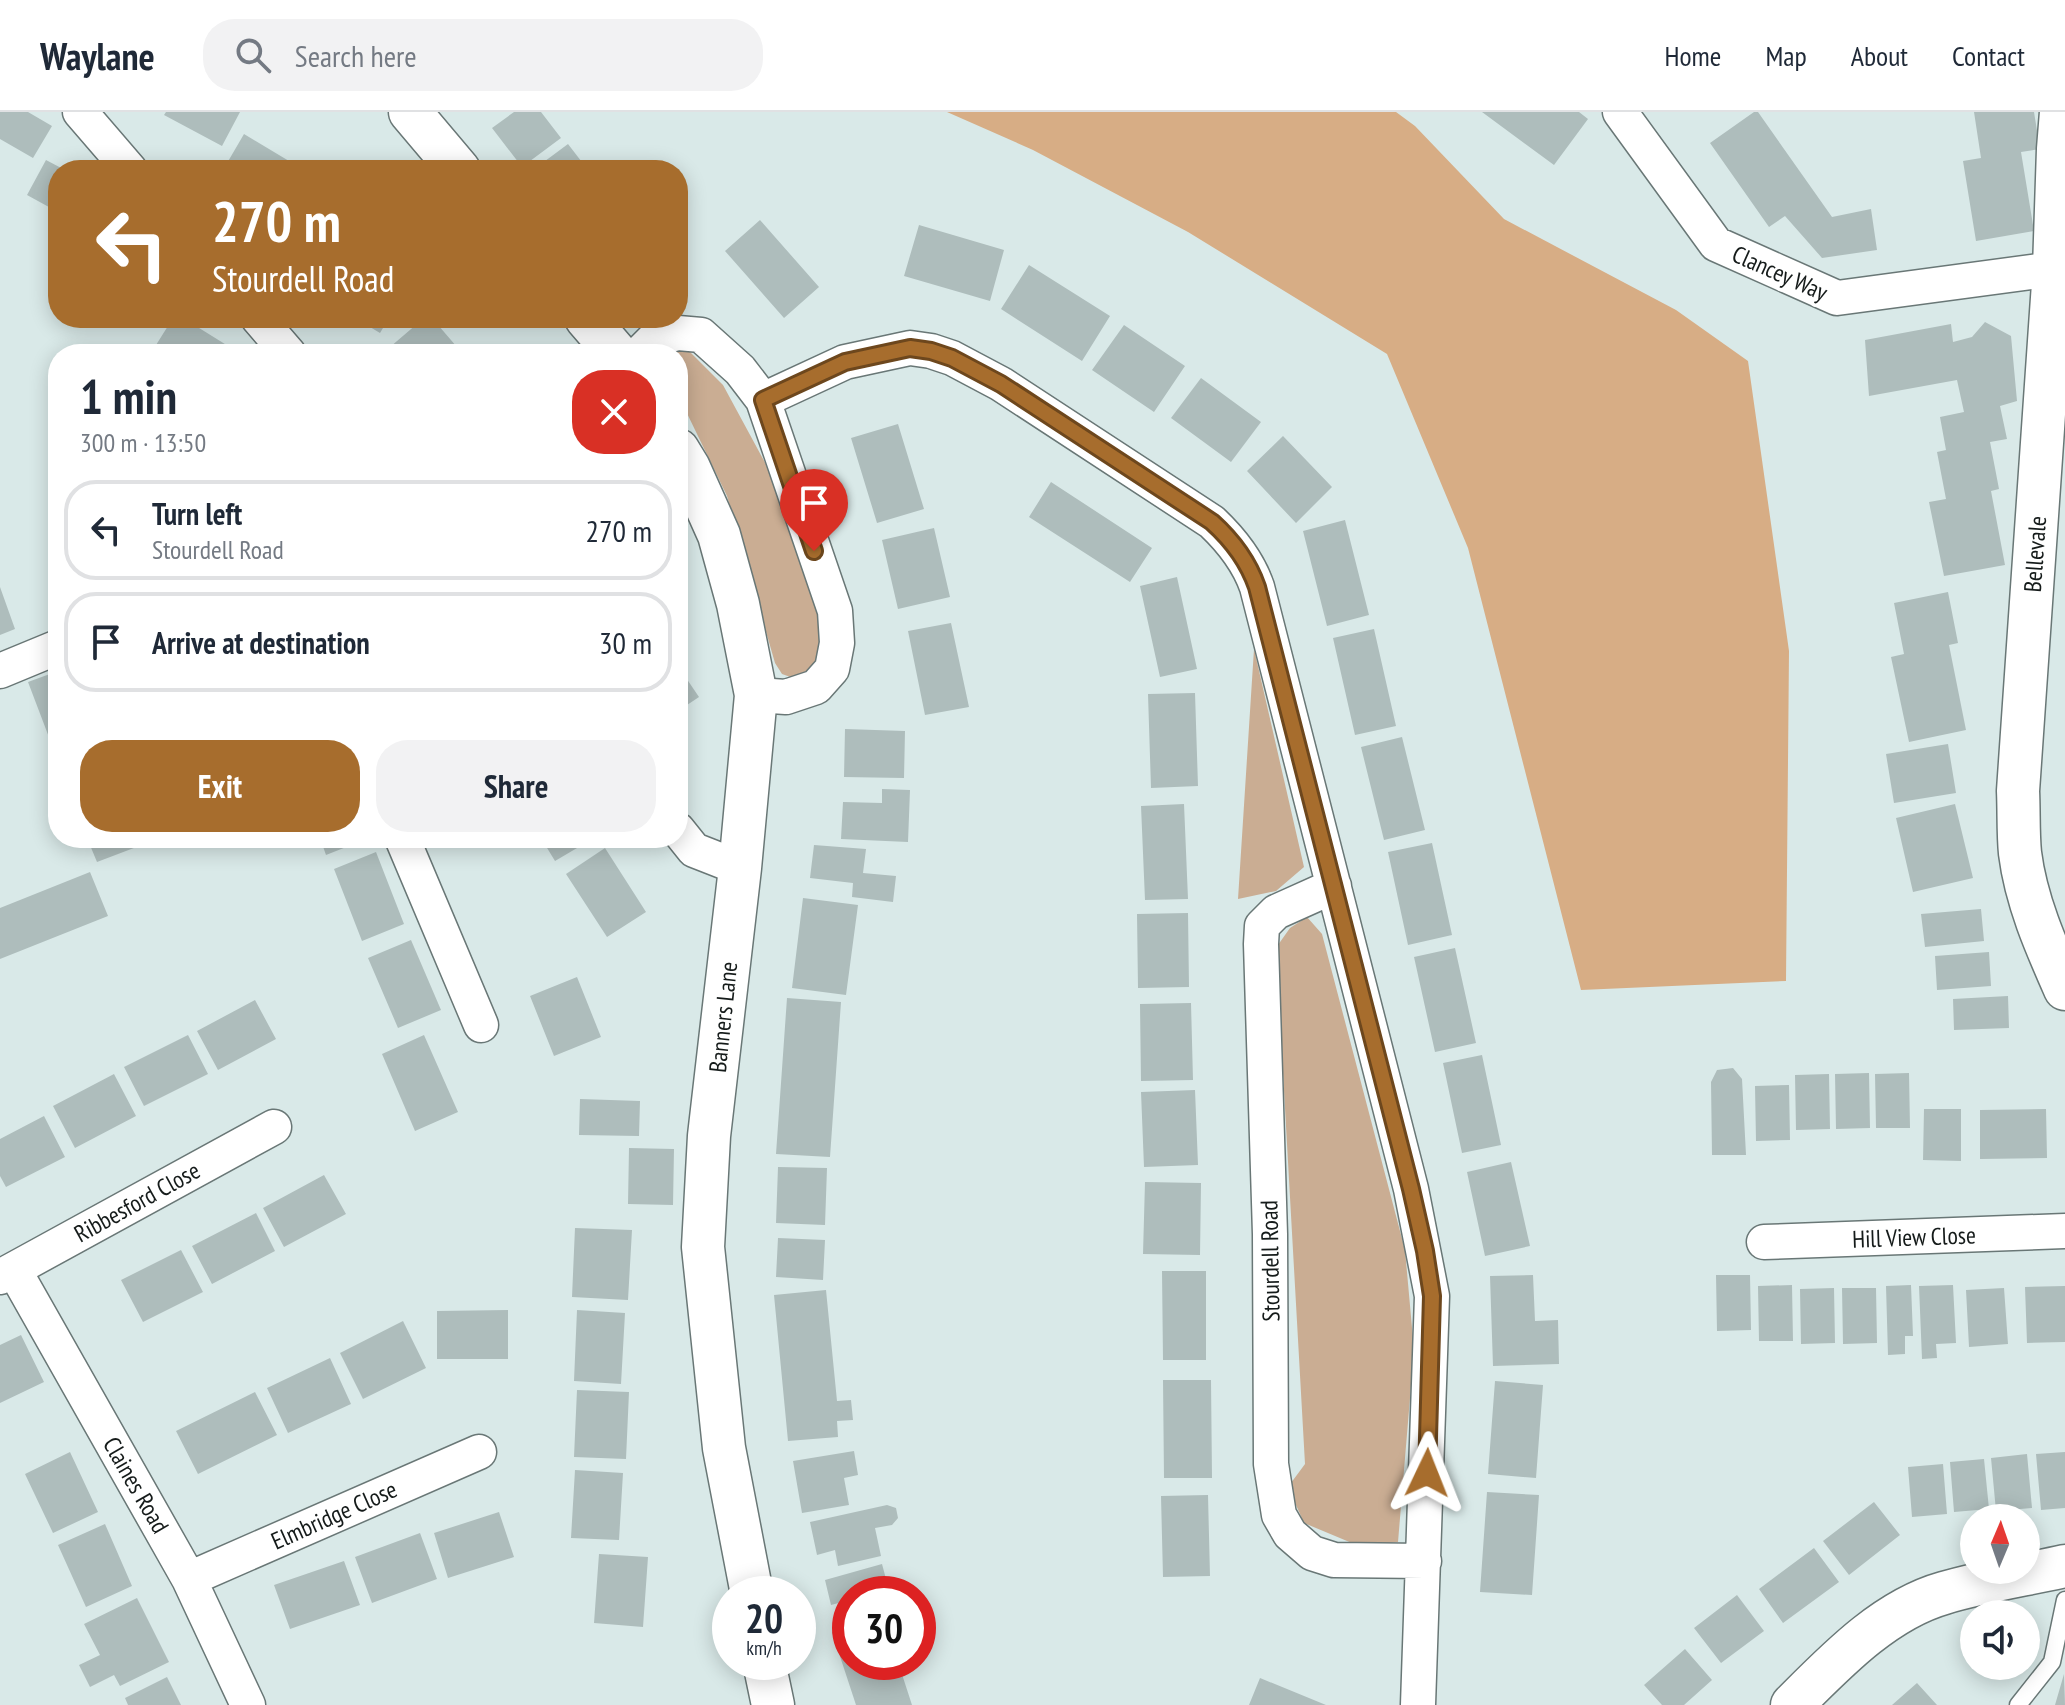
<!DOCTYPE html>
<meta charset="utf-8">
<style>
body{margin:0;font-family:"PT Sans Narrow",sans-serif;background:#f2f2f3;color:#1f2937;height:100vh;display:flex;flex-direction:column;font-size:30px;white-space:nowrap}
*{box-sizing:border-box;margin:0}
p{font-size:26px;color:#747a83}
.icon{flex:none;width:44px;height:44px;fill:none;stroke:currentColor;stroke-width:2;stroke-linecap:round;stroke-linejoin:round}
.map{position:relative;flex:1;overflow:hidden}
.drawer{position:absolute;left:48px;top:232px;width:640px;height:504px;display:flex;flex-direction:column;background:#fff;border-radius:32px;box-shadow:0 4px 20px #0003}
.drawer>*{flex:none}
.guide{position:absolute;left:48px;top:48px;width:640px;height:168px;border-radius:32px;box-shadow:0 4px 20px #0003;background:#a76d2d;color:#fff;overflow:hidden}
.needle{width:52px;rotate:2deg}
.tools{position:absolute;left:1960px;top:1392px;display:grid;gap:16px}
.tools a{display:grid;place-items:center;width:80px;height:80px;border-radius:50%;background:#fff;box-shadow:0 4px 20px #0003;font-size:40px}
.speed{position:absolute;left:712px;top:1464px;display:flex;gap:16px;font-size:40px;font-weight:700;text-align:center}
.speed>*{display:grid;place-content:center;width:104px;height:104px;border-radius:50%;background:#fff;box-shadow:0 4px 20px #0003;line-height:1}
.speed small{font-size:20px;font-weight:400}
.speed .limit{border:12px solid #d22;background:#fff;color:#111}
.pin{position:absolute;display:grid;place-items:center;width:68px;height:68px;color:#fff;margin:-82px -34px;border-radius:50% 50% 50% 0;rotate:-45deg;box-shadow:0 0 8px #0007}
.pin .icon{rotate:45deg}
.me{position:absolute;width:88px;margin:-44px;rotate:2deg;stroke-linejoin:round;filter:drop-shadow(0 0 6px #0008)}
.turn{display:flex;align-items:center;gap:28px;height:168px;padding:0 32px;font-size:36px}
.turn .icon{width:104px;height:104px;stroke-width:2.5}
.turn b{display:block;font-size:56px;line-height:68px}
.round{display:grid;place-items:center;flex:none;width:84px;height:84px;border-radius:32px;background:#f2f2f3}
.head{display:flex;align-items:center;justify-content:space-between;height:136px;padding:0 32px}
h1{font-size:48px;font-weight:700;line-height:60px}
.cta{display:flex;gap:16px;margin-top:auto;padding:16px 32px}
.cta a{flex:1;height:92px;border-radius:32px;background:#a76d2d;color:#fff;font-size:32px;font-weight:700;line-height:92px;text-align:center}
.cta a+a{background:#f2f2f3;color:#1f2937}
ul{padding:0;list-style:none}
li{display:flex;align-items:center;gap:24px;height:100px;margin:0 16px 12px;padding:0 16px;border:4px solid #e0e1e3;border-radius:32px}
li div{flex:1}
li b{display:block;font-size:30px}
li em{font-style:normal}
header{display:flex;align-items:center;gap:48px;box-sizing:border-box;height:112px;padding:0 40px;background:#fff;border-bottom:2px solid #e0e1e3}
header strong{font-size:38px}
nav{display:flex;gap:44px;margin-inline-start:auto;font-size:28px}
.search{width:560px;height:72px;background:#f2f2f3;display:flex;align-items:center;gap:20px;box-sizing:border-box;padding:0 28px;border-radius:32px;color:#747a83;font-size:30px}
.map>svg:first-child{display:block}
.green{fill:#caad93}
.forest{fill:#d7ad85}
.building{fill:#aebdbc}
.lines{fill:none;stroke-linecap:round;stroke-linejoin:round}
.service-casing{stroke:#697776;stroke-width:19}
.minor-casing{stroke:#697776;stroke-width:37}
.tertiary-casing{stroke:#697776;stroke-width:45}
.service{stroke:#fff;stroke-width:16}
.minor{stroke:#fff;stroke-width:34}
.tertiary{stroke:#fff;stroke-width:42}
.route-casing{stroke:#6d471d;stroke-width:20}
.route{stroke:#a76d2d;stroke-width:14}
.labels{text-anchor:middle;dominant-baseline:central;stroke-width:7;stroke-linejoin:round;paint-order:stroke}
.street-label{font-size:24px;fill:#151b1a;stroke:#fff}
</style>
<header>
<strong>Waylane</strong>
<div class="search"><svg class="icon" aria-label="search" viewBox="0 0 24 24"><circle cx="10" cy="10" r="6"/><path d="M15 15l6 6"/></svg>Search here</div>
<nav><a>Home</a><a>Map</a><a>About</a><a>Contact</a></nav>
</header>
<div class="map">
<svg width="2065" height="1593" viewBox="0 0 2065 1593">
<rect width="100%" height="100%" fill="#d9e9e8"/>
<!-- green -->
<path class="green" d="M671,239H689L723,273L781,380L823,514L824,547L814,561L796,567L782,562L775,551L727,384L682,291L678,286V242H667Z
M1254,537L1304,755L1276,779L1238,787Z
M1307,805L1322,822L1405,1138L1414,1238L1398,1430L1359,1434L1304,1411L1288,1375L1305,1352L1277,854L1273,840L1290,816Z"/>
<!-- forest -->
<path class="forest" d="M947,0H1396L1415,14L1504,107L1676,198L1748,249L1789,539L1786,869L1581,878L1468,436L1387,242L1188,120L1033,38Z"/>
<!-- building -->
<path class="building" d="M0,0H28L52,14L33,46L0,27Z
M166,0H240L222,34L164,3Z
M514,0H541L561,26L522,55L492,16Z
M1482,0H1579L1588,7L1554,53Z
M1754,0H1758L1832,105L1871,97L1877,138L1822,146L1785,104L1769,115L1710,31Z
M1974,0H2034L2040,37L2021,40L2034,119L1976,129L1963,49L1981,46Z
M244,22L299,55L297,58H223Z
M568,32L588,58H533Z
M46,48L65,58H58V100L27,83Z
M760,108L819,175L784,206L725,139Z
M919,113L1004,138L990,189L904,164Z
M1029,153L1110,204L1082,249L1001,197Z
M173,206H183L241,242H170L156,233Z
M355,206H389L380,221Z
M424,206H432L463,242H396L390,235Z
M1985,210L2011,224L2017,289L2000,294L2007,327L1990,330L1999,377L1991,379L2005,453L1944,464L1929,390L1946,387L1937,340L1946,338L1940,305L1964,300L1957,268L1869,284L1865,228L1951,212L1953,230L1972,225Z
M1124,213L1185,254L1154,300L1092,258Z
M1201,266L1261,310L1231,350L1171,306Z
M898,312L924,397L877,411L851,326Z
M1283,324L1332,375L1296,411L1247,359Z
M1051,370L1152,436L1130,470L1029,405Z
M1345,408L1369,503L1327,514L1303,419Z
M934,416L950,485L898,497L882,428Z
M1177,465L1197,557L1160,565L1140,474Z
M0,475L15,517L0,523Z
M1948,480L1958,531L1949,533L1966,618L1909,630L1891,545L1904,542L1894,491Z
M951,511L969,595L925,603L908,519Z
M1374,517L1396,614L1355,623L1333,526Z
M678,554L699,585L678,599Z
M58,559V649L28,570Z
M1195,581L1198,674L1151,676L1148,582Z
M845,617L905,619L904,666L844,665Z
M1402,625L1425,718L1384,728L1361,635Z
M1948,632L1956,681L1894,691L1886,642Z
M882,677L910,678L908,730L841,727L843,690L882,691Z
M1184,692L1188,787L1145,788L1141,694Z
M1955,692L1973,766L1913,780L1896,706Z
M87,726H145L147,731L97,750Z
M320,726H369L326,743Z
M541,726H594L555,749Z
M1432,731L1452,823L1408,833L1388,740Z
M814,733L866,737L863,761L896,764L893,790L852,785L853,771L810,766Z
M605,736L646,800L607,825L566,762Z
M376,740L404,812L362,829L334,757Z
M90,760L108,804L0,847V796Z
M803,786L858,793L846,883L792,876Z
M1981,797L1984,829L1925,835L1921,802Z
M1188,801L1189,875L1138,876L1137,802Z
M411,828L441,898L398,916L368,846Z
M1455,836L1476,931L1435,940L1414,845Z
M1989,840L1991,874L1937,878L1935,844Z
M577,865L601,925L554,944L530,884Z
M2008,884L2009,916L1954,918L1953,887Z
M787,886L841,890L830,1045L776,1042Z
M255,888L276,927L218,958L197,919Z
M1191,891L1193,968L1141,969L1140,892Z
M188,923L208,962L144,994L124,955Z
M424,923L458,1000L415,1019L382,942Z
M1482,943L1501,1033L1462,1041L1443,951Z
M1733,956L1742,967L1746,1043H1712L1711,970L1717,958Z
M1869,961L1870,1016L1836,1017L1835,962Z
M1909,961L1910,1016H1876L1875,962Z
M114,962L136,1004L75,1036L53,994Z
M1829,962L1830,1017L1796,1018L1795,963Z
M1789,973L1790,1028L1756,1029L1755,974Z
M1195,978L1198,1053L1144,1055L1141,980Z
M580,987L640,989L639,1024L579,1023Z
M1924,997H1961V1049L1923,1048Z
M2046,997L2047,1046L1980,1047V998Z
M44,1004L65,1045L6,1075L0,1064V1027Z
M629,1036L674,1037L673,1093L628,1092Z
M1511,1050L1530,1134L1485,1144L1467,1060Z
M778,1055L827,1056L825,1113L776,1111Z
M324,1063L346,1102L284,1135L263,1096Z
M1145,1070L1201,1071L1200,1143L1143,1142Z
M256,1101L275,1139L212,1172L192,1134Z
M575,1116L632,1118L628,1188L572,1185Z
M778,1126L825,1128L823,1168L776,1165Z
M181,1138L203,1180L143,1210L121,1168Z
M1162,1159H1206V1248H1163Z
M1533,1163L1535,1209L1558,1208L1559,1252L1493,1254L1490,1164Z
M1716,1163H1750L1751,1218L1717,1219Z
M1792,1173L1793,1229H1759L1758,1174Z
M1911,1173L1913,1224H1905V1242L1888,1243L1886,1174Z
M1953,1173L1956,1231L1936,1232L1937,1246L1922,1247L1919,1174Z
M2065,1174V1230L2027,1231L2025,1175Z
M1834,1176L1835,1231L1801,1232L1800,1177Z
M1842,1176H1876L1877,1231L1843,1232Z
M2004,1176L2008,1232L1969,1235L1966,1178Z
M826,1178L837,1289L851,1288L853,1308L837,1309L838,1325L788,1329L774,1183Z
M508,1198V1247H437V1199Z
M577,1198L625,1201L621,1272L574,1269Z
M403,1209L426,1256L363,1287L340,1241Z
M21,1223L44,1270L0,1291V1233Z
M330,1246L351,1292L288,1321L267,1276Z
M1163,1268H1211L1212,1366H1164Z
M1495,1269L1543,1273L1536,1366L1488,1362Z
M577,1278L629,1280L626,1347L574,1345Z
M255,1280L277,1323L198,1362L176,1319Z
M854,1339L858,1363L844,1366L849,1393L802,1401L793,1349Z
M70,1340L98,1400L53,1421L25,1362Z
M2065,1340V1396L2041,1398L2036,1342Z
M2027,1342L2032,1396L1996,1399L1991,1346Z
M1984,1347L1989,1397L1954,1400L1950,1350Z
M1943,1352L1947,1402L1912,1405L1908,1355Z
M575,1358L623,1361L619,1428L571,1426Z
M1487,1380L1539,1383L1532,1483L1480,1480Z
M1208,1383L1210,1464L1163,1465L1161,1384Z
M1874,1390L1900,1423L1849,1463L1823,1429Z
M887,1393L896,1396L898,1406L892,1413L875,1416L881,1444L838,1454L835,1438L817,1443L810,1410Z
M499,1400L514,1445L448,1466L434,1421Z
M105,1412L132,1474L86,1495L58,1433Z
M420,1421L437,1467L372,1491L355,1445Z
M1814,1436L1839,1470L1783,1511L1759,1477Z
M599,1442L648,1445L643,1515L594,1511Z
M344,1449L360,1493L290,1517L274,1473Z
M882,1452L890,1482H850V1488L831,1493L825,1468Z
M1737,1483L1764,1519L1721,1551L1694,1516Z
M137,1486L169,1550L120,1574L114,1563L90,1575L79,1553L100,1543L84,1512Z
M850,1514V1550H898L912,1593H856L832,1520Z
M1685,1537L1712,1568L1684,1593H1662L1644,1573Z
M2064,1562L2065,1593H2055Z
M167,1565L181,1593H128L125,1586Z
M1260,1566L1326,1593H1249Z
M1917,1571L1937,1593H1892Z"/>
<g class="lines">
<!-- service casing -->
<g class="service-casing">
<path id="service" d="M2018,1593L2052,1550L2065,1488"/>
</g>
<!-- minor casing -->
<g class="minor-casing">
<path id="minor" d="M80,0L130,58
M1620,0L1716,132L1837,186L2054,157
M258,206L289,242
M639,242L653,228L678,221L701,223L740,258L763,288L835,499L837,531L832,557L816,575L786,585L756,583
M763,288L845,250L910,236L931,239L952,246L1001,272L1212,410C1232,429 1248,449 1257,475L1411,1077L1432,1184L1418,1593
M0,559L58,535
M678,718L694,738L740,756
M402,726L481,913
M1334,774L1276,800L1262,814L1261,832L1270,1122L1271,1352L1279,1403L1290,1422L1312,1441L1334,1448L1424,1449
M1764,1130L2065,1119
M14,1158L189,1467L248,1593
M0,1165L274,1015
M189,1467L479,1340"/>
</g>
<!-- tertiary casing -->
<g class="tertiary-casing">
<path id="tertiary" d="M410,0L459,58
M2061,0L2058,37L2054,157L2018,679C2019,700 2018,721 2020,741C2026,789 2046,834 2065,877
M586,206L617,242
M678,338L689,356L719,423L738,492L756,583L740,756L709,1024L703,1135L724,1336L752,1482
M764,1550L773,1593
M1792,1593C1835,1550 1884,1498 1944,1481C1984,1469 2025,1463 2065,1454"/>
</g>
<!-- service -->
<use href="#service" class="service"/>
<!-- minor -->
<use href="#minor" class="minor"/>
<!-- tertiary -->
<use href="#tertiary" class="tertiary"/>
</g>
<g class="lines">
<!-- route casing -->
<g class="route-casing">
<path id="route" d="M814,439L763,288L845,250L910,236L931,239L952,246L1001,272L1212,410C1232,428 1248,449 1257,475L1411,1077L1425,1139L1432,1184L1427,1361"/>
</g>
<!-- route -->
<use href="#route" class="route"/>
</g>
<g class="labels">
<!-- street labels -->
<g class="street-label">
<text transform="translate(1780 161) rotate(24)">Clancey Way</text>
<text transform="translate(2035 442) rotate(-86)">Bellevale</text>
<text transform="translate(723 905) rotate(-84)">Banners Lane</text>
<text transform="translate(137 1090) rotate(-29)">Ribbesford Close</text>
<text transform="translate(1914 1125) rotate(-2)">Hill View Close</text>
<text transform="translate(1270 1149) rotate(-91)">Stourdell Road</text>
<text transform="translate(136 1373) rotate(60)">Claines Road</text>
<text transform="translate(334 1403) rotate(-24)">Elmbridge Close</text>
</g>
</g>
</svg>
<div class="tools">
<a><svg class="needle" viewBox="-14 -14 28 28"><path d="M0-13l5 13h-10z" fill="#e53935"/><path d="M0 13l5-13h-10z" fill="#747a83"/></svg></a>
<a><svg class="icon" aria-label="sound" viewBox="0 0 24 24"><path d="M4 9h4l5-4v14l-5-4H4zM17 9q2 3 0 6"/></svg></a>
</div>
<div class="speed"><div>20<small>km/h</small></div><div class="limit">30</div></div>
<div class="pin" style="left:814px;top:439px;background:#d93025"><svg class="icon" aria-label="arrive" viewBox="0 0 24 24"><path d="M6 21V4h12l-3 4 3 4H6"/></svg></div>
<svg class="me" style="left:1427px;top:1361px" viewBox="-20 -20 40 40"><path d="M0-17L14 15 0 8-14 15z" fill="#a76d2d" stroke="#fff" stroke-width="4"/></svg>
<div class="guide">
<div class="turn"><svg class="icon" aria-label="left" viewBox="0 0 24 24"><path d="M17 20v-9H6M10 6l-5 5 5 5"/></svg><div><b>270 m</b>Stourdell Road</div></div>
</div>
<section class="drawer">
<div class="head"><div><h1>1 min</h1><p>300 m · 13:50</p></div><a class="round" style="background:#d93025;color:#fff"><svg class="icon" aria-label="close" viewBox="0 0 24 24"><path d="M6 6l12 12M18 6L6 18"/></svg></a></div>
<ul>
<li><svg class="icon" aria-label="left" viewBox="0 0 24 24"><path d="M17 20v-9H6M10 6l-5 5 5 5"/></svg><div><b>Turn left</b><p>Stourdell Road</p></div><em>270 m</em></li>
<li><svg class="icon" aria-label="arrive" viewBox="0 0 24 24"><path d="M6 21V4h12l-3 4 3 4H6"/></svg><div><b>Arrive at destination</b></div><em>30 m</em></li>
</ul>
<div class="cta"><a>Exit</a><a>Share</a></div>
</section>
</div>
